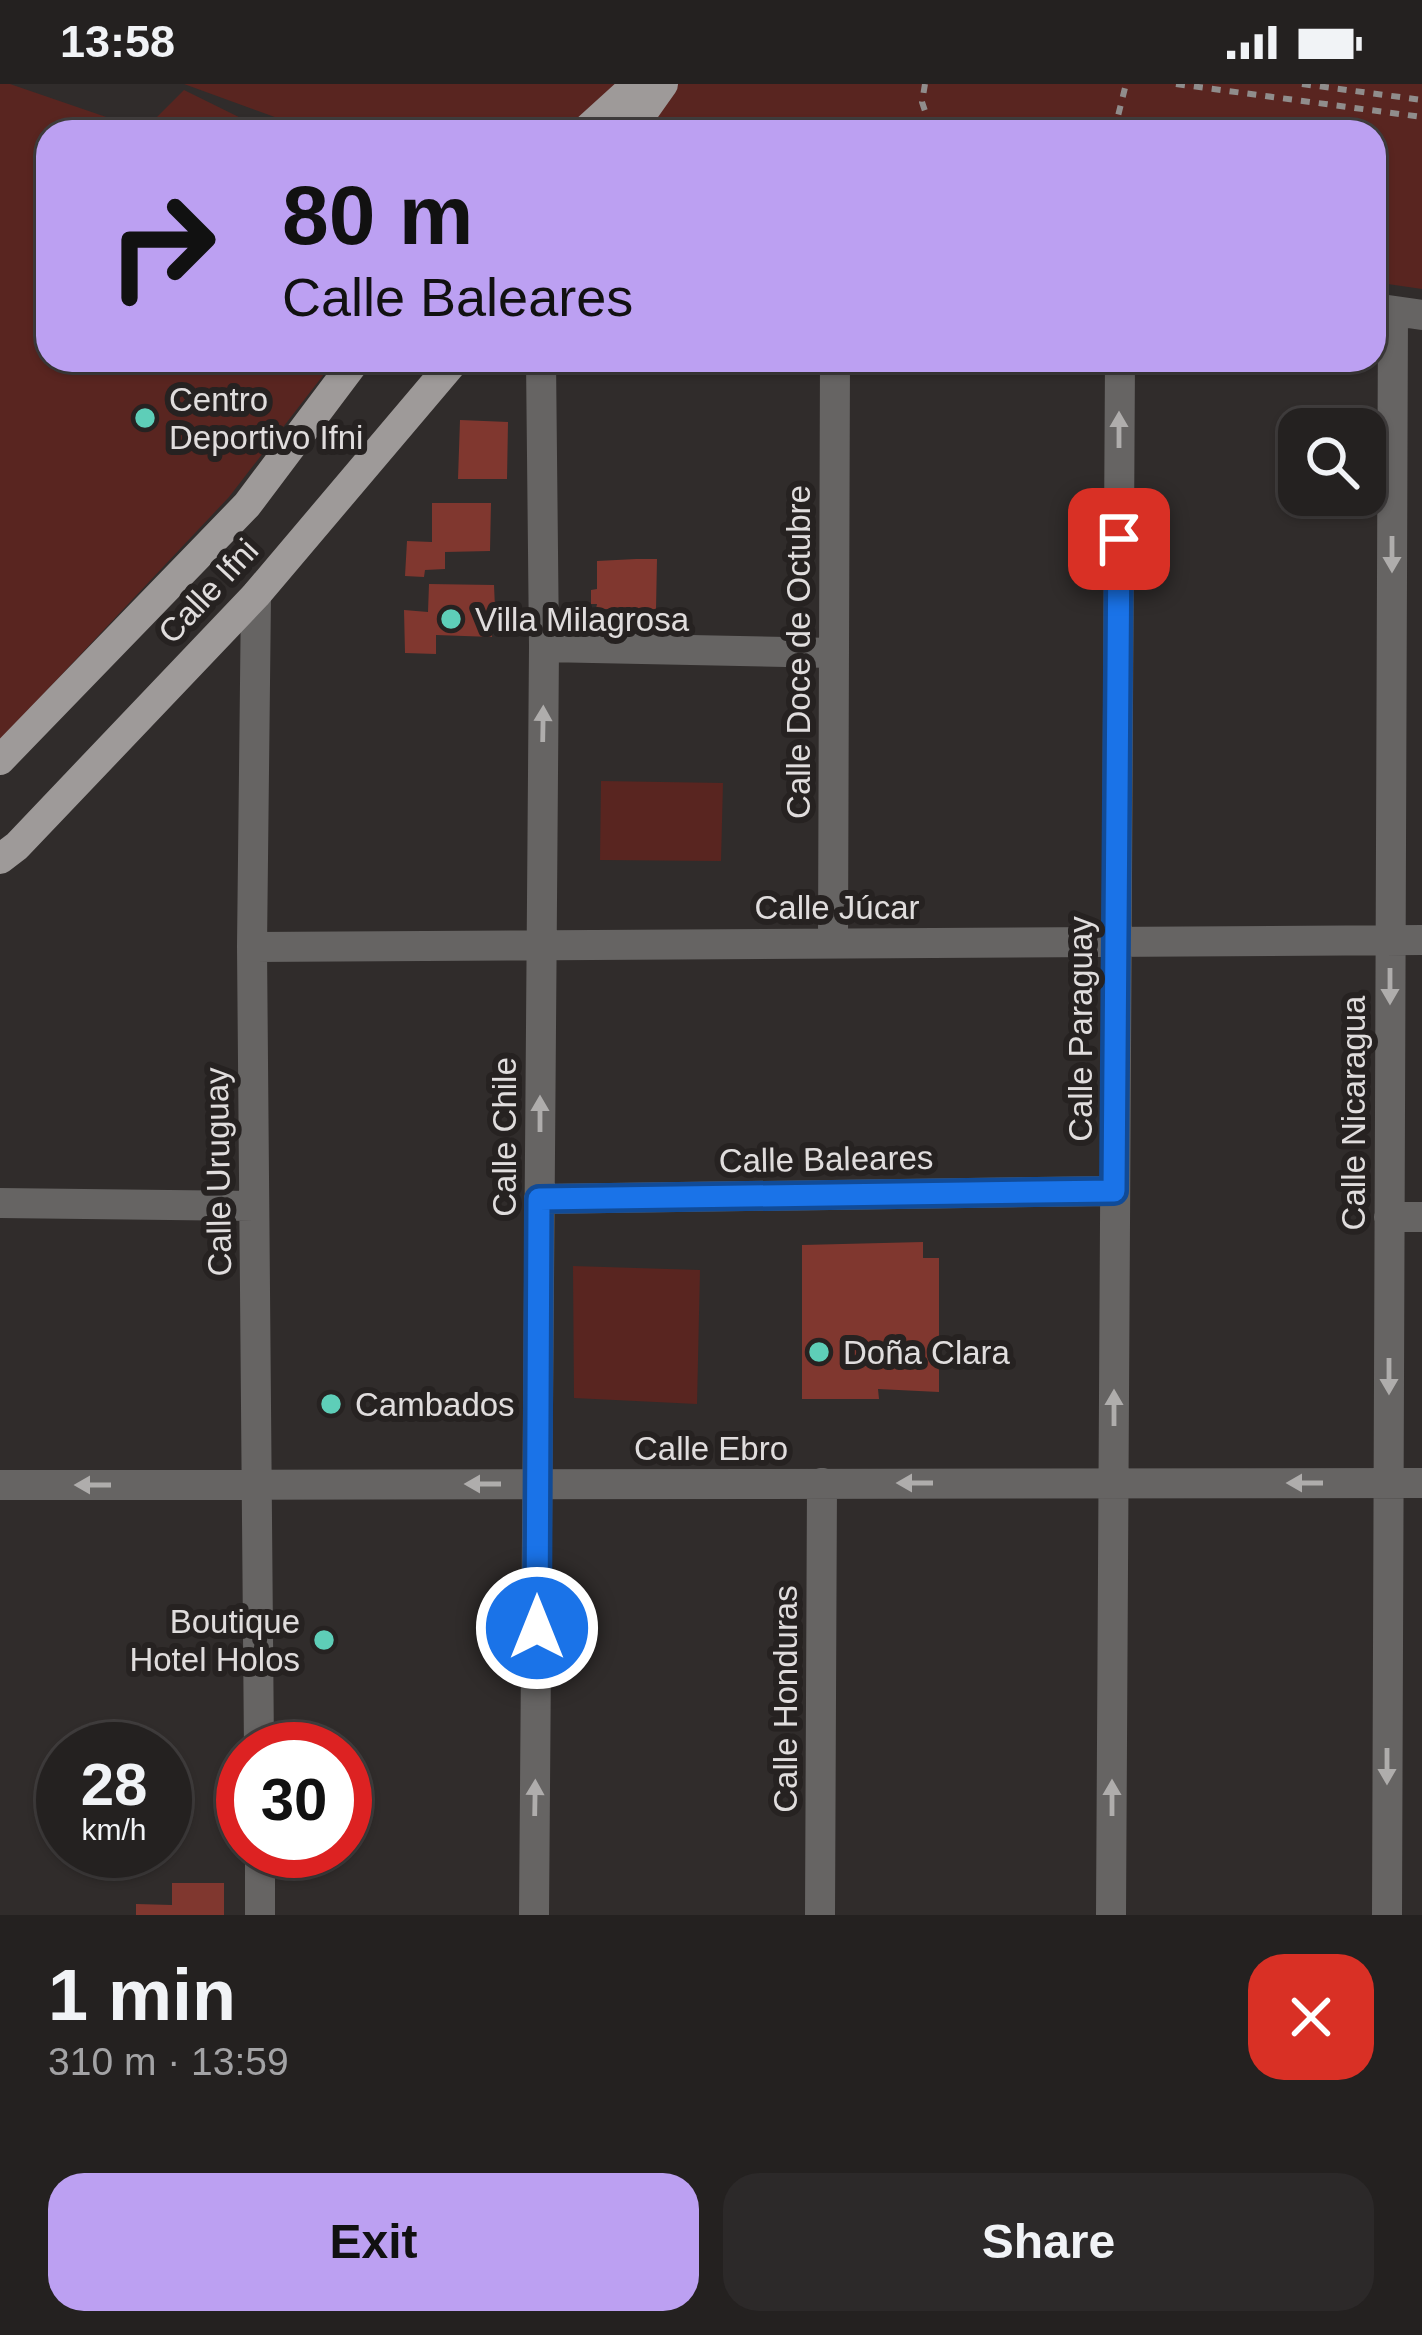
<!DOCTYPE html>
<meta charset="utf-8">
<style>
body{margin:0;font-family:Arial,sans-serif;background:#2c2929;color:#f1f3f6;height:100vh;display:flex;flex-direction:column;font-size:45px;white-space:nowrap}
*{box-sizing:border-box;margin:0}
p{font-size:39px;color:#a3a3a5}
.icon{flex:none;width:66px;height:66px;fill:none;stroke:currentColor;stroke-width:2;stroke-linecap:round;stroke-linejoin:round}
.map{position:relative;height:1831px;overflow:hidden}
.drawer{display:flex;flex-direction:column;background:#242120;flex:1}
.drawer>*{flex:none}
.top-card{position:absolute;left:36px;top:36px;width:1350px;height:252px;border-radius:36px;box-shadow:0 3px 9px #0004,0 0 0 3px #413e3e;background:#bca0f2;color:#111;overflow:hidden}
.controls{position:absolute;left:1278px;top:324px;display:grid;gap:24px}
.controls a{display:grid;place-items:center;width:108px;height:108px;border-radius:24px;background:#242120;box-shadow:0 3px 9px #0004,0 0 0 3px #413e3e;font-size:60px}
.speed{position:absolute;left:36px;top:1638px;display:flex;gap:24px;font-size:60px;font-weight:700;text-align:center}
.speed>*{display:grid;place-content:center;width:156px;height:156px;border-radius:50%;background:#242120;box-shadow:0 3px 9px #0004,0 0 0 3px #413e3e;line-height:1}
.speed small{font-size:30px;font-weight:400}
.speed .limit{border:18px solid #d22;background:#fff;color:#111}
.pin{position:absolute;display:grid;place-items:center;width:102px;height:102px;color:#fff;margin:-51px;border-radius:24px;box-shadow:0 6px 18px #0006}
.me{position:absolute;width:132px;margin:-66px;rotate:0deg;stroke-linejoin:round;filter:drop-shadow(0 0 9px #0008)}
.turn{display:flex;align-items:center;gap:42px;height:252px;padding:0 48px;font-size:54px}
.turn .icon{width:156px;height:156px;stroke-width:2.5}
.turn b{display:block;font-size:84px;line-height:102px}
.round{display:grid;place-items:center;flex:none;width:126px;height:126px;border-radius:36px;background:#2c2929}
.head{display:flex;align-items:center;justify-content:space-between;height:204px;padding:0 48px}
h1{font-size:72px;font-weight:600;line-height:90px}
.action{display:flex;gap:24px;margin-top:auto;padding:24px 48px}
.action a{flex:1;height:138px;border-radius:36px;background:#bca0f2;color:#111;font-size:48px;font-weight:600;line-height:138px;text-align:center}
.action a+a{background:#2c2929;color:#f1f3f6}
.status{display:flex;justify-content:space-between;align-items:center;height:84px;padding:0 60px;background:#242120;direction:ltr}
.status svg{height:33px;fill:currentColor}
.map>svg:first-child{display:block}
.green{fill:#592520}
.building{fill:#80372f}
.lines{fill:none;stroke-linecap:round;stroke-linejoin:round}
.path{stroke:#908d8c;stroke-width:6;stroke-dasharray:9 9;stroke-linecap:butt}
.minor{stroke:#666463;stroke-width:30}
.major{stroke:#9e9a99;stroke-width:30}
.oneway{fill:#afadac}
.route-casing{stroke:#114b97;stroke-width:30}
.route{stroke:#1a73e8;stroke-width:21}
.poi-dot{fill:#5eceb8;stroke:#262221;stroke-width:4.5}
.labels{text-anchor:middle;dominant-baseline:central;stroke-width:12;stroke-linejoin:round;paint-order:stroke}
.poi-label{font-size:33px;fill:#e0dddd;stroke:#262221;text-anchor:start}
.street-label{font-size:33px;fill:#e0dddd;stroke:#262221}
</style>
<div class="status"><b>13:58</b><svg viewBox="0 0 49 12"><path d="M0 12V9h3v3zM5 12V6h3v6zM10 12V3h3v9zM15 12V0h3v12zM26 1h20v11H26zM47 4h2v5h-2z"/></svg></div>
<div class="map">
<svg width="1422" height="1831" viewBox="0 0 1422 1831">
<rect width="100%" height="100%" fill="#302c2b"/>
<!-- green -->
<path class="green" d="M0,0H10L144,46L184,6L269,48H48V276H335L229,413L0,656Z
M184,0H1422V205L1374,198V48H316Z
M601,697L723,699L721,777L600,776Z
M573,1182L700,1186L697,1320L574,1314Z"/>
<!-- building -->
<path class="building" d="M460,336L508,338L507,395H458Z
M432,419H491L490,467L445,468V485L425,486L424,493L405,492L407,457L432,458Z
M636,475H657L656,525H596L597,520H591V506L597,505V477Z
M429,500L494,501L496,547H492V553L436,551V570L405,569L404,526L428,528Z
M923,1158V1174H939V1308L878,1305L879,1315H802V1161Z
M172,1799H224V1831H136V1820L172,1821Z"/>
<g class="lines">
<!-- path -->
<path class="path" d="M925,0L922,18L932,48
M1176,0L1422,33
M1302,0L1422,16
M1114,48L1126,0"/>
<!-- minor -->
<path class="minor" d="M1374,224L1422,231
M256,511L252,863L259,1665
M544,563L834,569
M833,859L835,276
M252,863L1422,856
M539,1115L1114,1107
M0,1119L254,1122
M1389,1133H1422
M0,1401L1422,1399
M260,1767V1831
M534,1831L544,563L541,276
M820,1831L822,1399
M1111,1831L1120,276
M1387,1831L1393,227"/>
<!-- major -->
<path class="major" d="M584,48L637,0
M629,48L663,0
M0,676L247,421L356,276
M0,775L17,762L256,511L455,276"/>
</g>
<!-- one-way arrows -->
<defs><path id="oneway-solid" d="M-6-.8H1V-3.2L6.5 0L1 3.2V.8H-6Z" transform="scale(3)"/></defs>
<g class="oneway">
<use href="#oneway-solid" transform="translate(1119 346) rotate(-90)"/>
<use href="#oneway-solid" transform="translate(1392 470) rotate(90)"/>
<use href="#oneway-solid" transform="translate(543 640) rotate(-89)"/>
<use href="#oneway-solid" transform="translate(1390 902) rotate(90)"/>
<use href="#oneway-solid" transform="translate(540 1030) rotate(-90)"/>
<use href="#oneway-solid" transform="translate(1389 1292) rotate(90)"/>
<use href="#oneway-solid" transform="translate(1114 1324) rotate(-90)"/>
<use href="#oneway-solid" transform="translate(915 1399) rotate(180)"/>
<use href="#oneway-solid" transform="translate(1305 1399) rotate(180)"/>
<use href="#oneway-solid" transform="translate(483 1400) rotate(180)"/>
<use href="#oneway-solid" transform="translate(93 1401) rotate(180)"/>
<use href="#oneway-solid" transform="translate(1387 1682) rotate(90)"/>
<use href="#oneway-solid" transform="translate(535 1714) rotate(-89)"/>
<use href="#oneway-solid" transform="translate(1112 1714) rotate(-90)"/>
</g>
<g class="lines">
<!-- route casing -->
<g class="route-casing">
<path id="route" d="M537,1544L539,1115L1114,1107L1119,455"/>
</g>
<!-- route -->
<use href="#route" class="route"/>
</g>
<!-- markers -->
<g class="poi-dot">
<circle cx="145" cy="334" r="12"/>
<circle cx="451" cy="535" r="12"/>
<circle cx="819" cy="1268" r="12"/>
<circle cx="331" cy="1320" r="12"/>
<circle cx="324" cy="1556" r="12"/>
</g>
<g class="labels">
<!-- poi labels -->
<g class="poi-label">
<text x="169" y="315">Centro<tspan x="169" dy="38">Deportivo Ifni</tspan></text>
<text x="475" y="535">Villa Milagrosa</text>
<text x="843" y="1268">Doña Clara</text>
<text x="355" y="1320">Cambados</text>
<text x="300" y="1537" text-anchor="end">Boutique<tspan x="300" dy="38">Hotel Holos</tspan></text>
</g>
<!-- street labels -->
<g class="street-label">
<text transform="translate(208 507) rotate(-47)">Calle Ifni</text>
<text transform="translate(798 568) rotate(-90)">Calle Doce de Octubre</text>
<text x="837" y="823">Calle Júcar</text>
<text transform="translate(1080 945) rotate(-90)">Calle Paraguay</text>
<text transform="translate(1353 1029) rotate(-90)">Calle Nicaragua</text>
<text transform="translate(504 1053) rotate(-90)">Calle Chile</text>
<text transform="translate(826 1075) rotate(-1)">Calle Baleares</text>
<text transform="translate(218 1088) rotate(-91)">Calle Uruguay</text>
<text x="711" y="1364">Calle Ebro</text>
<text transform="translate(785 1615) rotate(-90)">Calle Honduras</text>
</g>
</g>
</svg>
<div class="controls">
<a><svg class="icon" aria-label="search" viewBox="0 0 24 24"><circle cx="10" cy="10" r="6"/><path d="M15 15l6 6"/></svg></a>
</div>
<div class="speed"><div>28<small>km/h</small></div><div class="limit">30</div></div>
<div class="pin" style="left:1119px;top:455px;background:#d93025"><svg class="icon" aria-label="arrive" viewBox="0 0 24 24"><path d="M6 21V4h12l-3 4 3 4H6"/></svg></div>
<svg class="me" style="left:537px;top:1544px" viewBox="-20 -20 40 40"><circle r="17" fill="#1a73e8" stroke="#fff" stroke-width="3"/><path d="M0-11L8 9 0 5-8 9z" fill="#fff"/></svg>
<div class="top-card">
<div class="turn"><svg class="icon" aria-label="right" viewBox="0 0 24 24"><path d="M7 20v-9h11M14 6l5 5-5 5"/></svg><div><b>80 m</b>Calle Baleares</div></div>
</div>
</div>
<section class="drawer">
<div class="head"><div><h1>1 min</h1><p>310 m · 13:59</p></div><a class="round" style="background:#d93025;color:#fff"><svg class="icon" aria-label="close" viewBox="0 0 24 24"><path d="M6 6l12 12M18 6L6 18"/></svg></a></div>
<div class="action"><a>Exit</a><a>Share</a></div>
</section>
